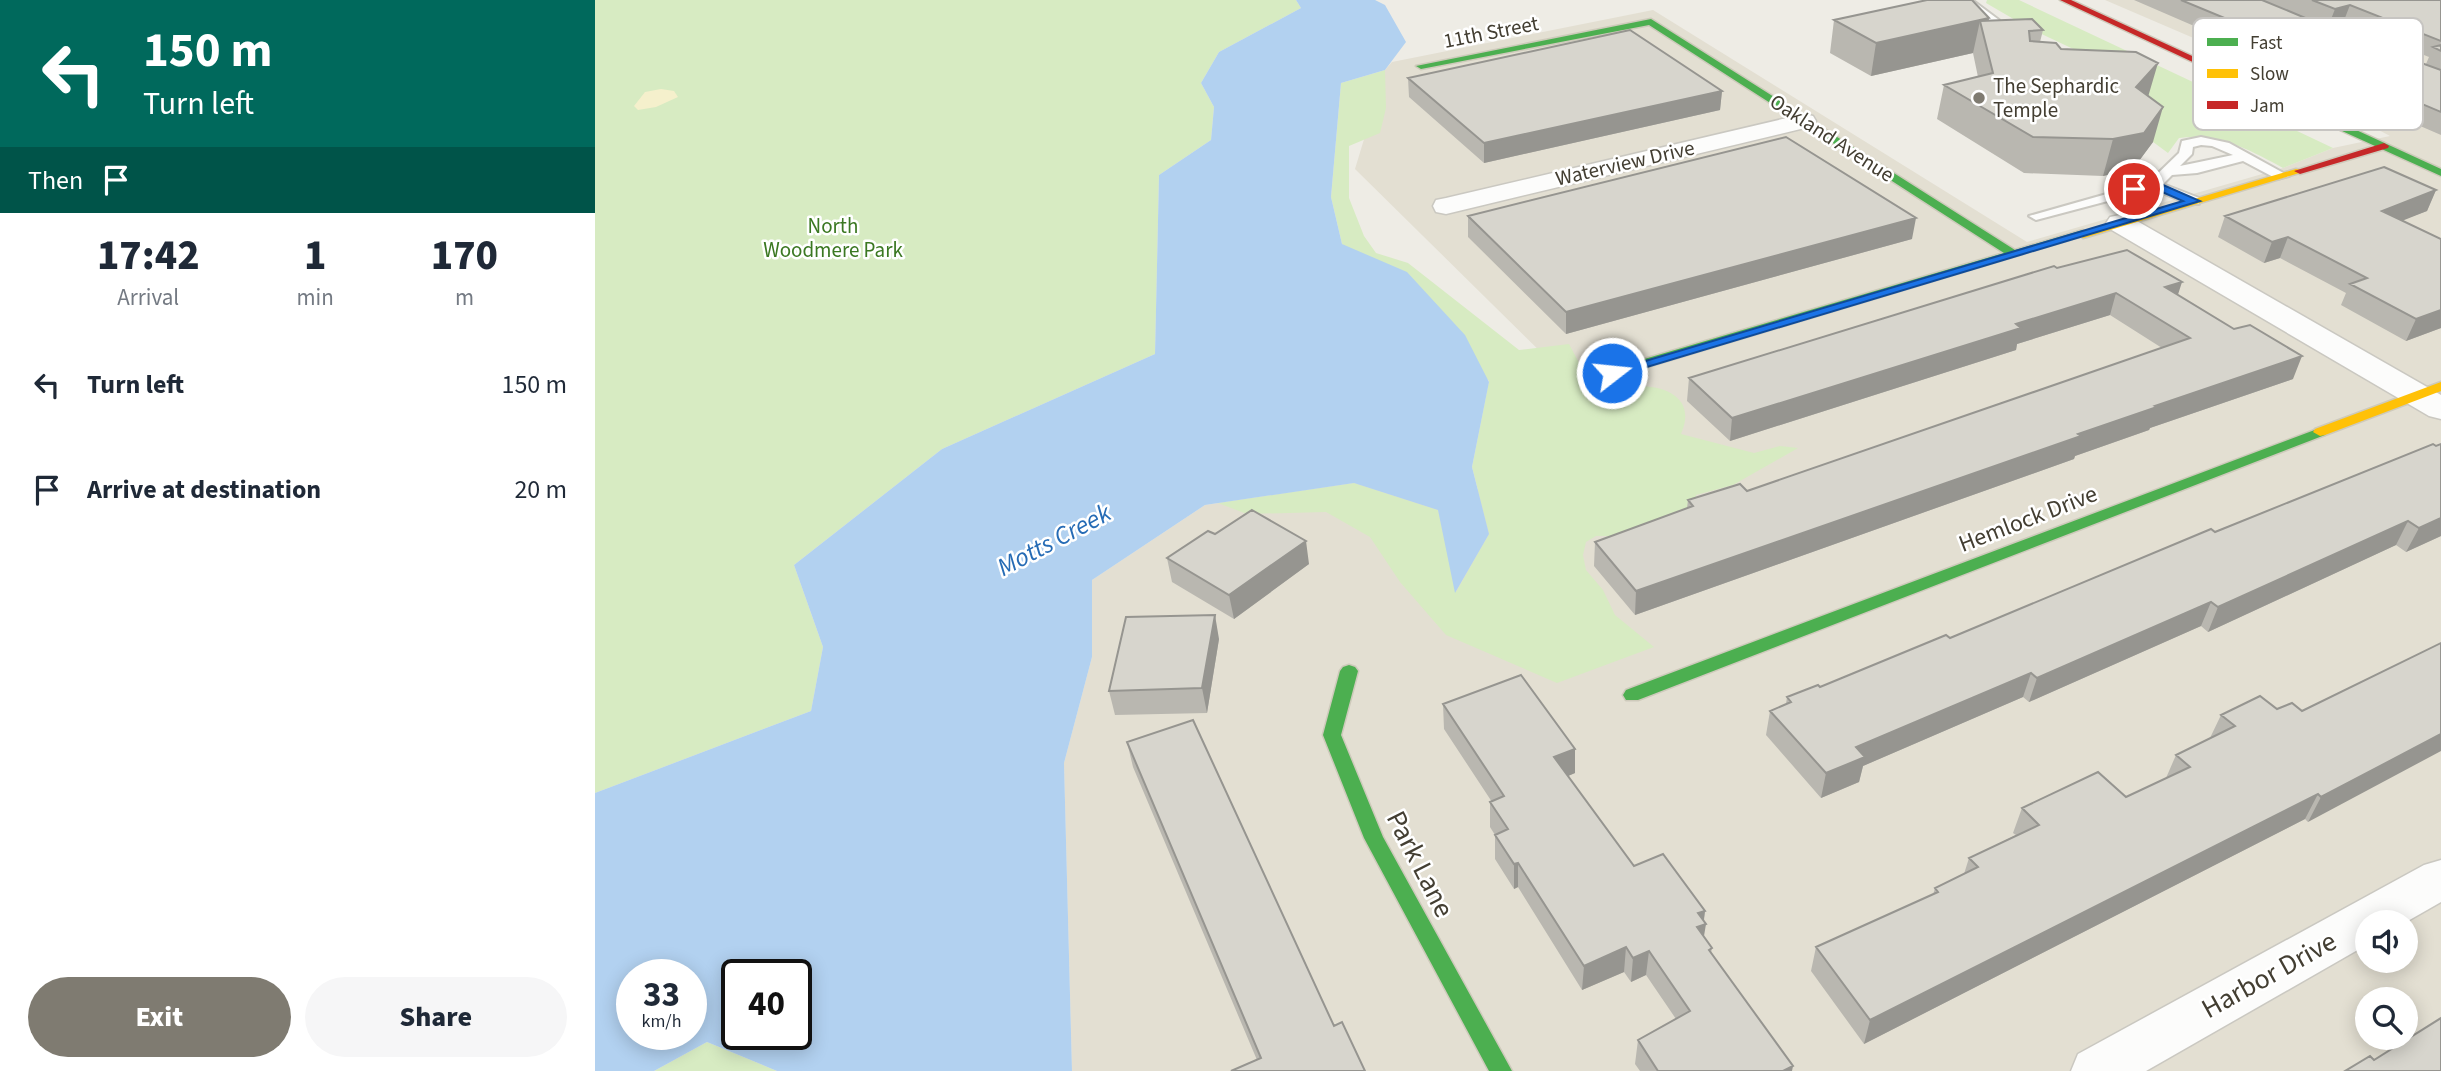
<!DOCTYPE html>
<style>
body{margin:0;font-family:"Source Sans 3",sans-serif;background:#f6f6f7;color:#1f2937;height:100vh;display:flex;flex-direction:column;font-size:26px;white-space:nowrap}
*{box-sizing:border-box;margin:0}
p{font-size:23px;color:#747a83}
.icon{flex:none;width:38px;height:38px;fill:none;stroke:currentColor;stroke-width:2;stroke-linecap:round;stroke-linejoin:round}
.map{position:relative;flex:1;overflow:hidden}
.side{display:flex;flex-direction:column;background:#fff;width:595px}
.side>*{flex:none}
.hud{background:#00695c;color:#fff;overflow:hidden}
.tools{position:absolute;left:1760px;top:910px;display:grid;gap:14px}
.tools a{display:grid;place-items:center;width:63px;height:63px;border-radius:50%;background:#fff;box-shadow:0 4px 18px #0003;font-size:35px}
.speed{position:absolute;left:21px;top:959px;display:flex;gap:14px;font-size:35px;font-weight:700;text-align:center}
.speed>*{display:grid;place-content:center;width:91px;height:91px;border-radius:50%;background:#fff;box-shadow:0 4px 18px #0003;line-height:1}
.speed small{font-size:18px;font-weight:400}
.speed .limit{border:4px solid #111;border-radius:10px;background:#fff;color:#111}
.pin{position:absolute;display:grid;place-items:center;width:60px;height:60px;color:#fff;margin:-30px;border:4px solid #fff;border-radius:50%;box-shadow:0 2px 7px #0007}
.me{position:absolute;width:77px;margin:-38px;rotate:74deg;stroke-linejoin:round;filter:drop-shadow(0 0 5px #0008)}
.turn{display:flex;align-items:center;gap:24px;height:147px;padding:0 28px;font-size:32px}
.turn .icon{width:91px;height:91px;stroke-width:2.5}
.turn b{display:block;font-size:49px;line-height:60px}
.then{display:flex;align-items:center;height:66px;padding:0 28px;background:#0003;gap:14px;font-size:26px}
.eta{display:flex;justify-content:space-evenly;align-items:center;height:119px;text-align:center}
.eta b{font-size:42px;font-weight:800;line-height:49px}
.button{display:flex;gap:14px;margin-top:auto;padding:14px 28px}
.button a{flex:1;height:80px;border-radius:42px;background:#7f7b71;color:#fff;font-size:28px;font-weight:800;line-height:80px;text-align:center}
.button a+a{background:#f6f6f7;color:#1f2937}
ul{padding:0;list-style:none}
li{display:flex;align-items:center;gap:21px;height:105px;padding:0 28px}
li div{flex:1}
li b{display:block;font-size:26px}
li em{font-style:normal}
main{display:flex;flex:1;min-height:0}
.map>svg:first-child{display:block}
.residential{fill:#e3dfd2;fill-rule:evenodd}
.green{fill:#d7ebc2}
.sand{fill:#f5f0cc}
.water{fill:#b2d1f0;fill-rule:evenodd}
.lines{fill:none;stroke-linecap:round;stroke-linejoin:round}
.lane-casing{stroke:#cac8c1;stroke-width:4}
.street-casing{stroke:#cac8c1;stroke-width:3}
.fast-casing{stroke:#cecabb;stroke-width:3}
.slow-casing{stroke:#cecabb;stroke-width:3}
.jam-casing{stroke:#cecabb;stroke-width:3}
.lane{fill:#fcfcfb;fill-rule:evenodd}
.street{fill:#fcfcfb;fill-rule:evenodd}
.fast{fill:#4caf50;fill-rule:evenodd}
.slow{fill:#ffc107;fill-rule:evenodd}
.jam{fill:#c62828;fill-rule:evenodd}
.wall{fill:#b9b7b0}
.shaded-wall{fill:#969590}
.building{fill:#d7d5cd;stroke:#969590;stroke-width:2}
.route{fill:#1a73e8;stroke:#114b97;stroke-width:2}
.poi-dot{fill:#7f7b71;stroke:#fff;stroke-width:2.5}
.labels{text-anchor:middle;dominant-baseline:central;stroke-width:5;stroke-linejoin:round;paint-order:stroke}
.far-street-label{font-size:21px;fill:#433e32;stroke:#fff}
.far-poi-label{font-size:21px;fill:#433e32;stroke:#fff;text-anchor:start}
.far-park-label{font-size:21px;fill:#3b7822;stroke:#fff}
.street-label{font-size:24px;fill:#433e32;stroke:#fff}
.water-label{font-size:26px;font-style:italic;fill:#256bb5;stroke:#fff}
.near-street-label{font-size:28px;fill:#433e32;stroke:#fff}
.key{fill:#fff;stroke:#c7c5c2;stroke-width:2}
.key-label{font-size:19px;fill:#433e32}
</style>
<main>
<section class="side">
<div class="hud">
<div class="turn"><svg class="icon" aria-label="left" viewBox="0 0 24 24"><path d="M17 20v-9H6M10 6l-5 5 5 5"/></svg><div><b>150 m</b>Turn left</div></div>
<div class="then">Then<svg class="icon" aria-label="arrive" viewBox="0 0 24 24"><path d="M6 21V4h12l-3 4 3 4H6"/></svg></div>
</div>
<div class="eta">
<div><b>17:42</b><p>Arrival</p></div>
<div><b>1</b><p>min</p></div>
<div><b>170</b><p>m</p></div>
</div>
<ul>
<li><svg class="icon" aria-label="left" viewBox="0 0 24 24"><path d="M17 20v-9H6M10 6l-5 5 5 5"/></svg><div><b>Turn left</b></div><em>150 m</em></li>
<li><svg class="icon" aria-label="arrive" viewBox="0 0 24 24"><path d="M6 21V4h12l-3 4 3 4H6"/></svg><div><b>Arrive at destination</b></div><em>20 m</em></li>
</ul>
<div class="button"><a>Exit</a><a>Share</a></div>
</section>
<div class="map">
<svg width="1846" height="1071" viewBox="0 0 1846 1071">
<rect width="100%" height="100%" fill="#eeece5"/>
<!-- residential -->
<path class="residential" d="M1510,0H1846V1071H477L469,763L497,657V580L610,505L759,483L1096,500L760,169L790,70L797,62L1058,10L1432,242L1688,168L1738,148L1795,136L1659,64ZM1773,922H1811V961H1773ZM1773,999H1811V1038H1773Z"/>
<!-- green -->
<path class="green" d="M0,0H701L706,8L624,52L606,83L619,107L616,140L564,175L560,354L347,449L199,565L228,647L216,711L0,793Z
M1392,0H1424L1738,148L1688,168C1653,149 1624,133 1584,138L1573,153L1550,136L1491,55L1434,28L1391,3Z
M790,70L791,108L785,133L754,146V198L769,236L781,253L813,263L924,350L974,344L1006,404L1009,395C1040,377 1108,385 1086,434L1159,453L1185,446L1203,448L1138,485L1101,495L1100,507L1020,536H1001L991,542L988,555L991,570L1008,590L1020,615L1059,647L962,683L851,635L805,582L775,537L731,512L652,514L623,503L759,483L843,510L861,592L894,534L877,467L894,381L747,244L736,197L746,83Z
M112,1042L182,1071H59Z"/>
<!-- sand -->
<path class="sand" d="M66,89L79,91L83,97L61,107L43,110L39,106L50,92Z"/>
<!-- water -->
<path class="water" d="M701,0H780L790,5L811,42L790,70L746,83L736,197L747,244L812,272L870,335L894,382L877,467L894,534L860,593L843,510L759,483L610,505L497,580V657L469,763L477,1071H182L112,1042L59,1071H0V793L216,711L228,647L199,565L347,449L560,354L564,175L616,140L619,107L606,83L624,52L706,8ZM37,975H96V1034H37ZM142,975H201V1034H142Z"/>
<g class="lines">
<!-- lane casing -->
<g class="lane-casing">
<path id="lane" d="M1365,0H1377L1404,20L1410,44H1402L1395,23Z
M1606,137L1634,143L1694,176L1682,179L1648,161L1602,173L1577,175L1568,184L1604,198V204H1594L1558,189L1441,220L1434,216L1554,182L1584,153L1587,141ZM1606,145L1617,146L1638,155L1585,166L1597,154L1598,147Z"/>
</g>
<!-- street casing -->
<g class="street-casing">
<path id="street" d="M1632,0H1660L1846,75V90L1761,56L1658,87H1642L1638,82L1642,77L1741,48L1635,4Z
M1209,114L1218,116L1221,121L1218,126L851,214L841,212L838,206L841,200L851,198Z
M1525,215L1535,217L1846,395V419L1834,416L1515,229L1511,223L1515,217Z
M1846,860V902L1811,922H1773V944L1551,1071H1476L1483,1054L1829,865Z"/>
</g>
<!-- fast casing -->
<g class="fast-casing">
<path id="fast" d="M1056,19L1420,250L1488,230L1494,234L1022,376H1012L1010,373L1012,370L1409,253L1054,25L826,69L821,66Z
M1679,96H1687L1846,169V176L1679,100Z
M1725,428L1730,429L1732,432L1730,435L1043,700H1031L1028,695L1031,690Z
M754,665L760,667L763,671L746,735L788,837L917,1071H894L769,838L728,735L745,671L748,667Z"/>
</g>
<!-- slow casing -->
<g class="slow-casing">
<path id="slow" d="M1701,169L1711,171L1492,237L1488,238L1482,234Z
M1846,382V391L1730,435L1725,436L1718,432L1720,429Z"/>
</g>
<!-- jam casing -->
<g class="jam-casing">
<path id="jam" d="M1465,0H1476L1688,98L1679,100Z
M1789,143L1794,146L1793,148L1705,174L1699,171Z"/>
</g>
<!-- lane -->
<use href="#lane" class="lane"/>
<!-- street -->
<use href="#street" class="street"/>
<!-- fast -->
<use href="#fast" class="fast"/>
<!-- slow -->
<use href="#slow" class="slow"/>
<!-- jam -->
<use href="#jam" class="jam"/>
</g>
<!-- wall -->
<path class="wall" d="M1539,0H1667L1702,35L1650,48Z
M1667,0H1846V135L1742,90L1749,71L1831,64L1834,57L1748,23L1733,27Z
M1394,18V20L1448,30L1445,42L1466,49L1553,96L1558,142L1538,169L1508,176L1429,173L1342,119L1349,85L1383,77L1378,53L1276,76L1235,53L1239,20Z
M813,78L1127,91L1125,110L889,163L814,97Z
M1841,190L1832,211L1807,220L1846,328L1811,341L1746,305L1751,293L1685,258L1669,263L1623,237L1630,216Z
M873,216L1317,239L971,334L873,237Z
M1462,268L1583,295L1698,379L1555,428L1554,430L1480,456L1479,459L1040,615L999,566L1000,542L1092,508L1093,500L1152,491L1567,348L1515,315L1422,344L1421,350L1135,441L1092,401L1094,378Z
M1838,444L1846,536L1811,552L1801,545L1613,632L1606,626L1434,702L1428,697L1268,766L1264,782L1226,798L1171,735L1175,711L1191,704L1192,697L1225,687L1355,638Z
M620,534L714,564L639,619L577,582L572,558Z
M624,639L612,713L520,715L514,691Z
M1846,643L1713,822L1710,819L1269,1044L1216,971L1221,947L1338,895L1340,888L1369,874L1374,858L1421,835L1418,833L1427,808L1531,797L1571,778L1581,755L1615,738L1626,715L1682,709L1707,711Z
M848,704L980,773L973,776L1039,866L1110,911L1109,921V937L1117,948L1116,953L1197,1071H1045L1040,1064L1043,1040L1081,1019L1051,975L1036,982L1029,972L987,990L923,887L919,889L900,859V835L895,827V802H897L849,729Z
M532,742L739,1026L662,1060L538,767Z"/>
<!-- shaded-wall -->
<path class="shaded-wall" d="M1755,5L1748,23L1733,27L1740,9Z
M1708,17L1702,35L1650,48L1656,29Z
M1394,18L1390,40L1385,21L1378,53L1276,76L1281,43Z
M1563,63L1553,97L1541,87Z
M1127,91L1125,110L889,163V143Z
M1568,107L1558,142L1538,169L1508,176L1518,139Z
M1841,190L1832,211L1779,232L1787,211Z
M1321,218L1317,239L971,334V312Z
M1693,237L1685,258L1669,263L1677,242Z
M1587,282L1580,304L1570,287Z
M1521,293L1515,315L1422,344L1421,350L1135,441L1137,418L1421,324Z
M1846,310V328L1811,341L1821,319Z
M1707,356L1698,379L1555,428L1554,430L1480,456L1479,459L1040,615L1041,591L1483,434L1560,406Z
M1846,518V536L1811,552L1824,528Z
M1813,521L1801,545L1613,632L1623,607Z
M711,541L714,564L639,619L634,595Z
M1616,602L1606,626L1434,702L1442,678Z
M620,615L624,639L612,713L607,688Z
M1436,673L1428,697L1268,766L1264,782L1226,798L1231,773L1261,747Z
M1846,734V751L1713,822L1726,797Z
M980,749V773L959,782V757Z
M1723,794L1710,819L1269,1044L1275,1020Z
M923,863V887L919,889V864Z
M1110,911L1108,925L1111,924L1107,948L1098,952L1103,913Z
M1031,947L1029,972L987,990L989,966Z
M1054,951L1051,975L1036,982L1038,958Z
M1198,1066L1197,1071H1188Z"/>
<!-- building -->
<path class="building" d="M1332,0H1377L1394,18L1281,43L1239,20Z
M1586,0H1667L1708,17L1656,29Z
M1717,0H1846V41L1755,5L1740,9Z
M1437,19L1448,30L1434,31L1435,41L1461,43L1466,49L1541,52L1563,63L1541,87L1568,107L1549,133L1518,139L1438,137L1349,85L1398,73L1385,21Z
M1035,30L1127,91L889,143L813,78Z
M1846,45V51L1838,47Z
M1807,56L1846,70V112L1749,71Z
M1191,137L1321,218L971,312L873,216Z
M1789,167L1841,190L1787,211L1846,239V310L1821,319L1755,284L1772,278L1693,237L1677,242L1630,216Z
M1532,250L1587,282L1570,287L1639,329L1655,325L1707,356L1560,406L1562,407L1483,434L1486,436L1041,591L1000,542L1098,506L1093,500L1145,484L1152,491L1595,338L1521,293L1421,324L1426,328L1137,418L1094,378L1459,266L1462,268Z
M1838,444L1841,446L1846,444V518L1824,528L1813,521L1623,607L1616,602L1442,678L1436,673L1261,747L1270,757L1231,773L1175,711L1196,702L1192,697L1223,685L1225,687L1351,635L1355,638L1616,529L1620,532Z
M657,510L711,541L634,595L572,558L613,531L620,534Z
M620,615L607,688L514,691L531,617Z
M1846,643V734L1726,797L1723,794L1275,1020L1221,947L1343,892L1340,888L1383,867L1374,858L1444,825L1427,808L1503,772L1531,797L1595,767L1581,755L1640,726L1626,715L1665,696L1682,709L1697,703L1707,711Z
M926,675L980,749L959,757L1039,866L1068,854L1110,911L1103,913L1111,924L1102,927L1117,948L1114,950L1198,1066L1188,1071H1063L1043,1040L1095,1011L1054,951L1038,958L1031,947L989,966L923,863L919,864L900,835L913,829L895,802L909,796L848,704Z
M598,720L739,1026L747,1022L770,1071H636L666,1058L532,742Z
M1846,1018V1071H1750L1775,1056L1779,1060Z"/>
<!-- route -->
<path class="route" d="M1559,181L1605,201L1022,376L1010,373L1588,201L1558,188L1539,192L1533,189Z"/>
<!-- markers -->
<circle class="poi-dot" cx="1384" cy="98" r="7"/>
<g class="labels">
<!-- far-street labels -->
<g class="far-street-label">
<text transform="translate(896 32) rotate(-11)">11th Street</text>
<text transform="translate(1237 138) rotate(33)">Oakland Avenue</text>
<text transform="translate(1030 163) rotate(-13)">Waterview Drive</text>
</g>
<!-- far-poi labels -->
<g class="far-poi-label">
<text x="1398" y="86">The Sephardic<tspan x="1398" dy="24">Temple</tspan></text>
</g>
<!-- far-park labels -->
<g class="far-park-label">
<text x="238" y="226">North<tspan x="238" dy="24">Woodmere Park</tspan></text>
</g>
<!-- street labels -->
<g class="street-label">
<text transform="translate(1433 519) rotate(-21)">Hemlock Drive</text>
</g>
<!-- water labels -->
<g class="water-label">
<text transform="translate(459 540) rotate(-28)">Motts Creek</text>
</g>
<!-- near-street labels -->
<g class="near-street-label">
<text transform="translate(825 864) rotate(63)">Park Lane</text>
<text transform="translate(1674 975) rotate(-29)">Harbor Drive</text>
</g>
</g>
<!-- legend -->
<rect x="1598" y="18" width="230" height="112" rx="10" class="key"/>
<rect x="1612" y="38" width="31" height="8" fill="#4caf50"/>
<rect x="1612" y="69" width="31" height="9" fill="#ffc107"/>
<rect x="1612" y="101" width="31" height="8" fill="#c62828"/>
<g class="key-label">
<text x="1655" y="49">Fast</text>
<text x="1655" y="80">Slow</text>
<text x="1655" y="112">Jam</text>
</g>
</svg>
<div class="tools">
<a><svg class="icon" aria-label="sound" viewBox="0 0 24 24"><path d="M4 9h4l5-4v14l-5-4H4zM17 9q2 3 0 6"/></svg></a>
<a><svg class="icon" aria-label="search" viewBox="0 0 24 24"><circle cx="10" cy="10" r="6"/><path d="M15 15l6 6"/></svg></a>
</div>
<div class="speed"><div>33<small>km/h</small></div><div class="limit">40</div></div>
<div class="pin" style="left:1539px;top:189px;background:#d93025"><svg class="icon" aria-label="arrive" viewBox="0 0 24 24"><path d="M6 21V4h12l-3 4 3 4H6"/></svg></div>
<svg class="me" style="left:1017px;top:373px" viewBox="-20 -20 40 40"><circle r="17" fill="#1a73e8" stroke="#fff" stroke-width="3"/><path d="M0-11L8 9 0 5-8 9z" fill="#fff"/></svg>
</div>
</main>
